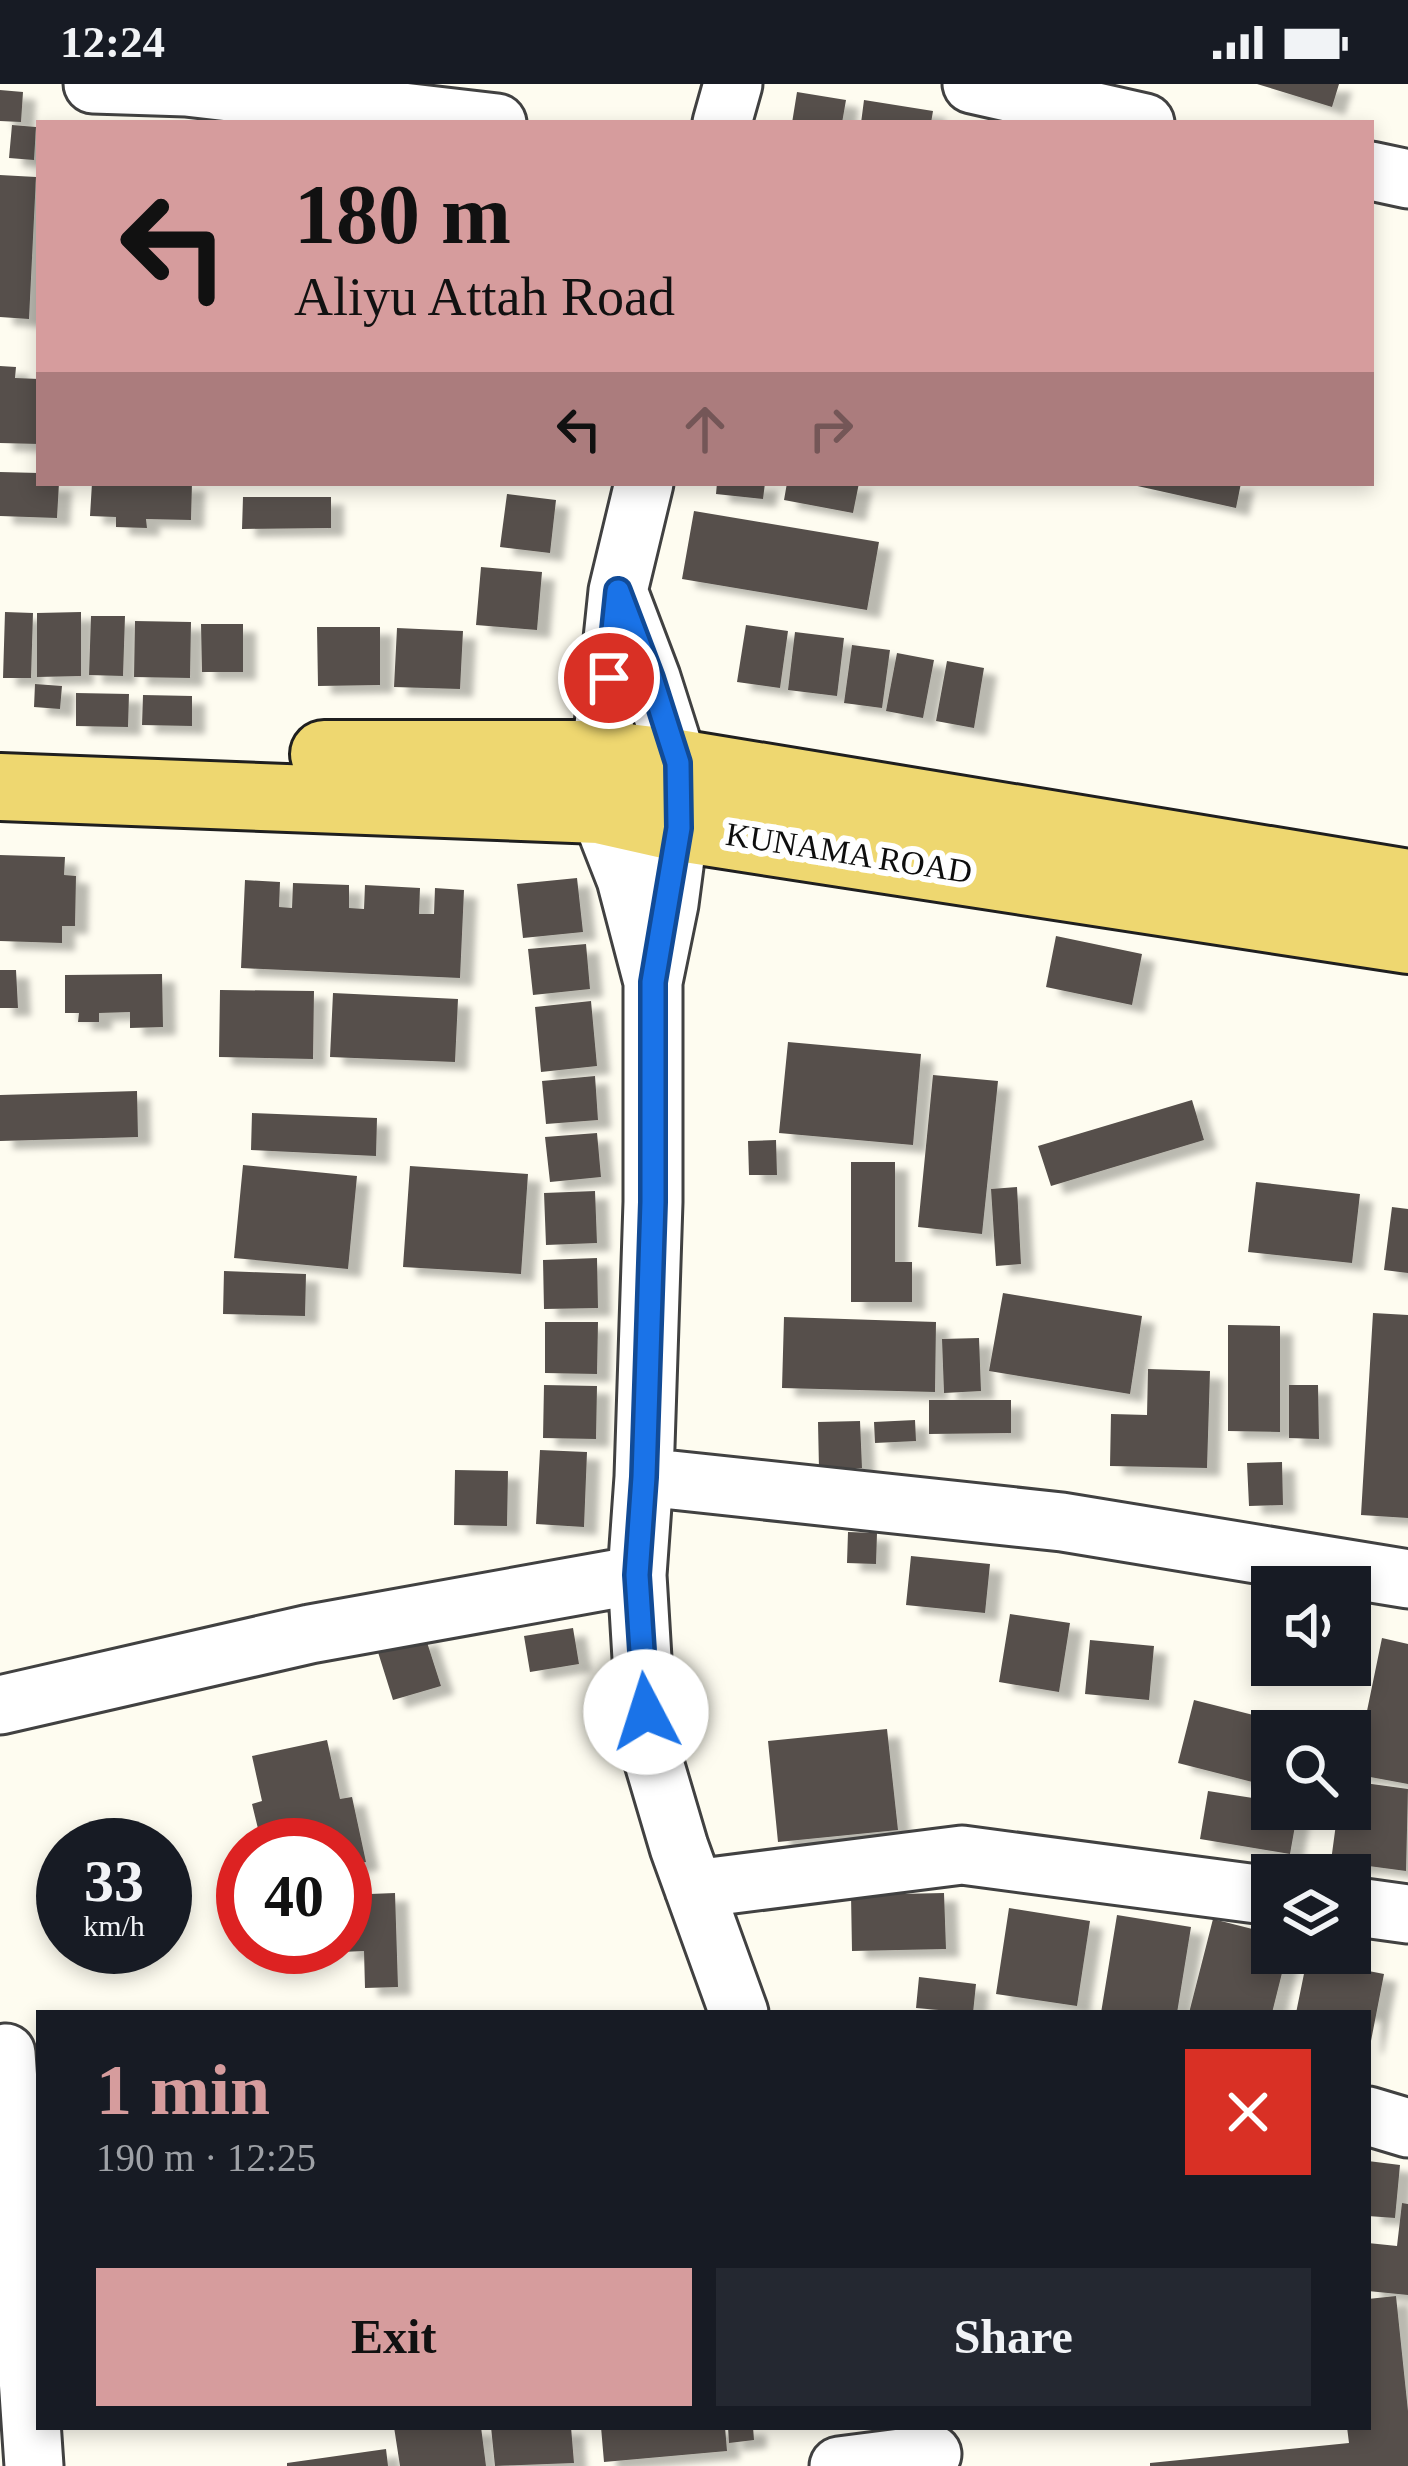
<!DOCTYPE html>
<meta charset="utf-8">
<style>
body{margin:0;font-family:Georgia,serif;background:#242831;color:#f1f3f6;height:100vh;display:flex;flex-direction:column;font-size:45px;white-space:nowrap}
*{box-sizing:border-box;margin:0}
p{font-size:39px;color:#9ea1a6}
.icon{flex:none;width:66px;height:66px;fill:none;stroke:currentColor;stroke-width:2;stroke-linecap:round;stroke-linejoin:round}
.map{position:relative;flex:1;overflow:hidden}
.side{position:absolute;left:36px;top:1926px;width:1335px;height:420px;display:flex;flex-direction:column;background:#171b24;border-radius:0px;box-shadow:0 6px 18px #0003}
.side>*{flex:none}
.guide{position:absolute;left:36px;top:36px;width:1338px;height:366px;border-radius:0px;box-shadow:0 6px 18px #0003;background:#d69c9d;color:#111;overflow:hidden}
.fabs{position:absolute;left:1251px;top:1482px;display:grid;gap:24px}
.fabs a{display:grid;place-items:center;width:120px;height:120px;border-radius:0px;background:#171b24;box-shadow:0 6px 18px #0003;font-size:60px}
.speed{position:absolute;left:36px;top:1734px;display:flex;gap:24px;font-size:60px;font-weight:700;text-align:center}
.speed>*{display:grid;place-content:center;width:156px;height:156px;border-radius:50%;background:#171b24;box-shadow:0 6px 18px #0003;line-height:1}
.speed small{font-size:30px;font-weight:400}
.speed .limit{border:18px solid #d22;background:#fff;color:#111}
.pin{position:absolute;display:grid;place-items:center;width:102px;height:102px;color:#fff;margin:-51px;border:6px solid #fff;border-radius:50%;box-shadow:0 3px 12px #0007}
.me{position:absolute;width:132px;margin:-66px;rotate:355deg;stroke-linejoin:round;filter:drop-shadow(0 0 9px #0008)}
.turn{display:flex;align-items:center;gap:42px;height:252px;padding:0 60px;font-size:54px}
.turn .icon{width:156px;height:156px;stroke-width:2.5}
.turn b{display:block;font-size:84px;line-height:102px}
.lanes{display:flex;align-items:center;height:114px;padding:0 60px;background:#0003;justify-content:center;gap:60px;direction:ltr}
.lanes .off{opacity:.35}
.round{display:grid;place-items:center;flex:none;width:126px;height:126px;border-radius:0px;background:#242831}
.overview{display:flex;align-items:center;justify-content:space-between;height:204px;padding:0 60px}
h1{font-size:72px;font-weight:600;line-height:90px;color:#d69c9d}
.button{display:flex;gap:24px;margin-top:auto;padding:24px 60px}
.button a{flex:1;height:138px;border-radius:0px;background:#d69c9d;color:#111;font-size:48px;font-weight:600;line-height:138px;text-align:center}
.button a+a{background:#242831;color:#f1f3f6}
.status{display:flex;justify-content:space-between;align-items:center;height:84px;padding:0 60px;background:#171b24;direction:ltr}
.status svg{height:33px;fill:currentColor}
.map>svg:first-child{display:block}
.building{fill:#56504b;filter:url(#shadow)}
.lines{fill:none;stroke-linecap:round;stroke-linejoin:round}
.minor-casing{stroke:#414141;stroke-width:63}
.major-casing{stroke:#1f1f1f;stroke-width:72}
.minor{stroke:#fff;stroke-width:57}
.major{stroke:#eed770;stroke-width:66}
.route-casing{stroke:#114b97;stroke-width:30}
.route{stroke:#1a73e8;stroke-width:21}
.labels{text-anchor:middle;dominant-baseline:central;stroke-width:12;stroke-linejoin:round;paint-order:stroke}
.street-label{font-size:33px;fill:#0e0e0e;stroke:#fff}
</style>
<div class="status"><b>12:24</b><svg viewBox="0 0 49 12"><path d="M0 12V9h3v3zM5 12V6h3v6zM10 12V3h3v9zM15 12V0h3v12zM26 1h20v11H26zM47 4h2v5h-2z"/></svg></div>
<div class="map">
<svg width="1408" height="2382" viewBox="0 0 1408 2382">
<defs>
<filter id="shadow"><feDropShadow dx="13" dy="8" stdDeviation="3" flood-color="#0004"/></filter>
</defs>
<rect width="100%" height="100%" fill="#fefcf0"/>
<!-- building -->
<path class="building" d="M1257,0H1339L1332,23Z
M0,6L23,8L21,38L0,37Z
M797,8L846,16L842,39H792Z
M864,16L933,27L931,39H861Z
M12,41L36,43L34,76L9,74Z
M0,91L36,93L29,235L0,233Z
M0,282L16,283L15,294L39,295V360L0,359Z
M0,388L39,389V399H59L57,434L0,432Z
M92,399H192L191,436L146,435L147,444L116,443V433L90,432Z
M717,399H765L763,415L716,410Z
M787,399H859L853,429L784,416Z
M1124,399H1241L1236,424Z
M507,410L556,416L550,469L500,463Z
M243,413H331V444L242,445Z
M694,427L879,458L867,526L682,495Z
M481,483L542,488L537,546L476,541Z
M5,528L33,529L31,594H3Z
M81,528V592L37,593V529Z
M91,532H125L123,592L89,591Z
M135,537L191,538L190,594L134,593Z
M201,540H243V588H202Z
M746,541L788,547L780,604L737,598Z
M317,543H380V601L318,602Z
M397,544L463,547L460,605L394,603Z
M795,548L844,554L837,612L788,606Z
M852,561L890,566L882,624L844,619Z
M897,569L934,576L923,634L886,627Z
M947,577L984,584L974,644L936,637Z
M35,600L62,602L60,625L34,623Z
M76,609L129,610L128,643L76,642Z
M143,611L192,612V642L142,641Z
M0,771L65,773L64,791L76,792L75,842H62V859L0,857Z
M577,794L583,848L523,854L517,800Z
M245,796L280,798L279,823L292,824L293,799L349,801V824L364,825L365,801L420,804L419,830H434L435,804L464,806L460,894L241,884Z
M1056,852L1142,870L1132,921L1046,903Z
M586,860L590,905L533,911L528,865Z
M0,886H16L18,924H0Z
M162,890L163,943L130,944V928L99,929V938H78L79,929H65V891Z
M220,906L314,907L313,975L219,973Z
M333,909L458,915L455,978L330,973Z
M591,917L597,982L541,988L535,923Z
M788,958L921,970L913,1061L779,1049Z
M933,991L998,997L982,1150L918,1143Z
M595,992L598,1036L546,1040L542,997Z
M137,1007L138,1053L0,1057V1011Z
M1192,1016L1204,1056L1051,1102L1038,1062Z
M252,1029L377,1034L376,1072L251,1066Z
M597,1049L601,1093L550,1098L545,1053Z
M776,1056L777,1091H749L748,1057Z
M851,1078H895V1178H912V1218H851Z
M243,1081L357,1092L348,1185L234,1174Z
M410,1082L528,1090L521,1190L403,1183Z
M1256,1098L1360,1110L1352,1179L1248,1168Z
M1017,1103L1021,1180L996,1182L991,1105Z
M595,1107L597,1159L546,1161L544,1109Z
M1392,1123L1408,1125V1189L1384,1186Z
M597,1174L598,1224L544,1225L543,1176Z
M224,1187L306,1190L305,1232L223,1230Z
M1003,1209L1142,1232L1130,1310L989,1287Z
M1373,1229L1408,1231V1434L1361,1431Z
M784,1233L936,1238L935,1308L782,1304Z
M545,1238H598L597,1290L545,1289Z
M1228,1241L1280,1242V1348L1228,1347Z
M979,1254L981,1307L944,1309L942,1255Z
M1148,1285L1210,1287L1207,1384L1110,1382L1111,1330L1147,1331Z
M544,1301L597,1302L596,1355L543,1354Z
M1289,1301H1318L1319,1355L1289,1354Z
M929,1316H1011V1349L929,1350Z
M915,1336L916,1357L875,1359L874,1338Z
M860,1337L862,1384L819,1385L818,1338Z
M540,1366L587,1368L584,1443L536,1440Z
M1282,1378L1283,1421L1249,1422L1247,1379Z
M455,1386L508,1387L507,1442L454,1441Z
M848,1448L877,1449L876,1480L847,1479Z
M911,1472L990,1480L985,1529L906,1521Z
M1010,1530L1070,1539L1059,1608L999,1598Z
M573,1544L579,1580L530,1588L524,1552Z
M425,1552L441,1602L393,1616L377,1565Z
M1382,1554L1408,1560V1700L1354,1690Z
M1090,1556L1154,1562L1149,1616L1085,1610Z
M1194,1616L1309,1645V1647H1272V1703L1178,1679Z
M887,1645L898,1746L778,1758L768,1657Z
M327,1656L340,1715L352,1713L366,1778L345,1782V1761H262L252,1720L262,1717L252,1672Z
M1350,1697L1408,1705L1406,1787L1331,1777L1338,1725H1350Z
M1208,1707L1272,1717V1725H1298L1290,1770L1200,1755Z
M395,1809L398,1903L365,1904L364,1867L341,1868V1863H345V1811Z
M944,1809L946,1865L852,1867L851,1811Z
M1009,1824L1090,1837L1077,1922L996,1910Z
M1117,1831L1191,1843L1177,1929H1101Z
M1213,1835L1272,1850V1869H1287L1272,1929H1189Z
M1307,1875L1384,1890L1370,1962H1368V1929H1296Z
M919,1893L976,1900L973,1929L916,1924Z
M1368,2077L1400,2081L1395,2134L1368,2132Z
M1402,2119L1408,2120V2211L1368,2207V2159L1397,2162Z
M1396,2212L1408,2327V2382H1150V2379L1349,2359L1347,2343H1368V2215Z
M394,2343H481L486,2382H400Z
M491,2343H571L574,2379L495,2382Z
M601,2343H725L727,2367L604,2378Z
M728,2343H753L754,2356L729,2359Z
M386,2365L388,2382H287V2379Z"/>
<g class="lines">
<!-- minor casing -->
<g class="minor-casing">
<path id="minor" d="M93,0L186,3L497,39
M972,0L1145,39
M722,39L733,0
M1371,87L1408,95
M618,507L651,594L678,679L679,744L669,820L653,898L626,795L599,726L601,670Z
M618,507L644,399
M653,898V1118L644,1393L637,1491L643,1591L650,1665L679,1763L739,1929
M644,1393L1062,1438L1408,1495
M0,1621L310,1550L637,1491
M694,1805L962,1771L1272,1812
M1350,1822L1408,1830
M6,1969L34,2382
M1368,2032L1408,2044
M839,2382L932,2370"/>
</g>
<!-- major casing -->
<g class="major-casing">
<path id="major" d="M324,670H601L678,679L1408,799
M0,703L599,726L679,744L1408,856"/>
</g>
<!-- minor -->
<use href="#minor" class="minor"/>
<!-- major -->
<use href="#major" class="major"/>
</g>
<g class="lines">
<!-- route casing -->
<g class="route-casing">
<path id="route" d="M609,594L618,507L651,594L678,679L679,744L653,898V1118L644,1393L637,1491L646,1628"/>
</g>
<!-- route -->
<use href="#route" class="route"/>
</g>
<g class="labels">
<!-- street labels -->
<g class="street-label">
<text transform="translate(849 769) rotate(9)">KUNAMA ROAD</text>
</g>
</g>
</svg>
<div class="fabs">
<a><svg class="icon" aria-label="sound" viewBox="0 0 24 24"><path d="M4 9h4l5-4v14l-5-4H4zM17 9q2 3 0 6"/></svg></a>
<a><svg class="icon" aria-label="search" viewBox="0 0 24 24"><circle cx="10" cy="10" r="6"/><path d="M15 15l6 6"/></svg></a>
<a><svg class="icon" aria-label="layers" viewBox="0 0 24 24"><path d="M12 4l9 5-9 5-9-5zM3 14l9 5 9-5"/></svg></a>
</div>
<div class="speed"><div>33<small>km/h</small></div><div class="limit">40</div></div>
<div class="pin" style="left:609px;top:594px;background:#d93025"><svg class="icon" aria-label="arrive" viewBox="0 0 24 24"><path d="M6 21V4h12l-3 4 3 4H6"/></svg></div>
<svg class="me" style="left:646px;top:1628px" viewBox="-20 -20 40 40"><circle r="19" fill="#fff"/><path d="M0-13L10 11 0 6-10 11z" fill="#1a73e8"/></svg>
<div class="guide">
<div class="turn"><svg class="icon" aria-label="left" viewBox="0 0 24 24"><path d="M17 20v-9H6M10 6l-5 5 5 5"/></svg><div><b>180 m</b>Aliyu Attah Road</div></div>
<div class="lanes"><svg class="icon" aria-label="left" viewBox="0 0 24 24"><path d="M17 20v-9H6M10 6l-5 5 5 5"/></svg><svg class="icon off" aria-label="ahead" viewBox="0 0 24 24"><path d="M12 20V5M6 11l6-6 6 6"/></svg><svg class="icon off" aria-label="right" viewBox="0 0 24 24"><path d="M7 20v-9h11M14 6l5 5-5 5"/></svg></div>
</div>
<section class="side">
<div class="overview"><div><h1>1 min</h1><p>190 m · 12:25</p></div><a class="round" style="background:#d93025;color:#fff"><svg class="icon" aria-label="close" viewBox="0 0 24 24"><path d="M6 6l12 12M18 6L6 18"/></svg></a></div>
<div class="button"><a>Exit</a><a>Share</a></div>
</section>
</div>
